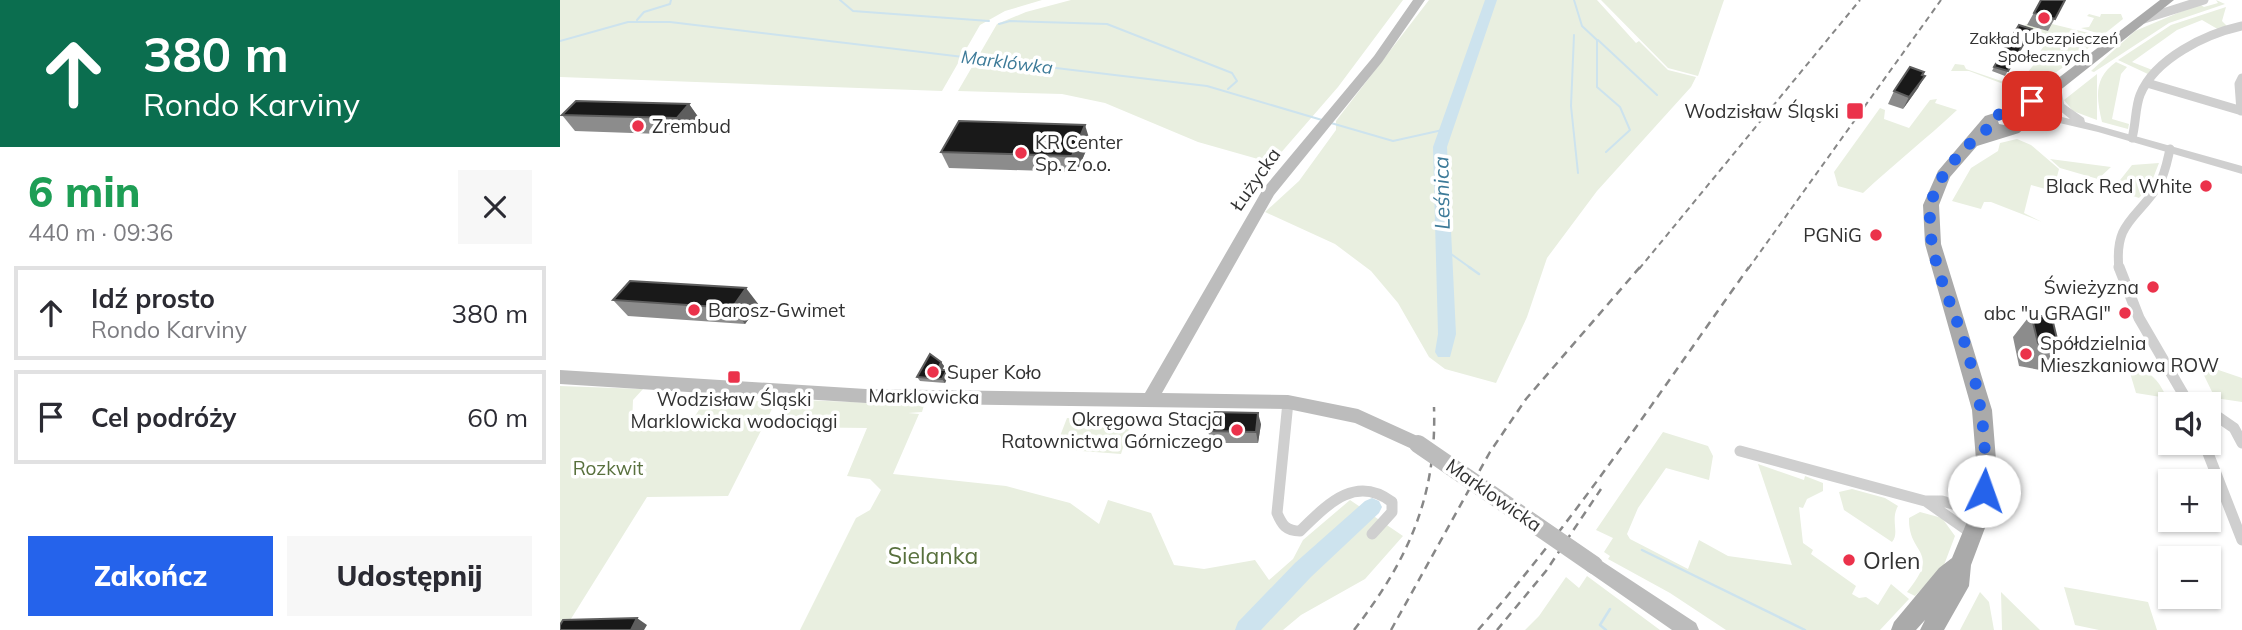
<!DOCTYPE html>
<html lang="pl">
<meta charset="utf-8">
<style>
body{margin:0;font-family:Mulish,sans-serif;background:#f7f7f7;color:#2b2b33;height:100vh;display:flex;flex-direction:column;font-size:26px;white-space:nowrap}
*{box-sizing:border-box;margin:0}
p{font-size:23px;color:#7c7c81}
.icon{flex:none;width:38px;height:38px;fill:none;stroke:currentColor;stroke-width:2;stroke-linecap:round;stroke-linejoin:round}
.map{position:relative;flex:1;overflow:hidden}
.sheet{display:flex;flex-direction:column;background:#fff;width:560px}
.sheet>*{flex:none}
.top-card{background:#0b6e4f;color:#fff;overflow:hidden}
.tools{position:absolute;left:1598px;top:392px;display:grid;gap:14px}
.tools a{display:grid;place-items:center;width:63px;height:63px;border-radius:0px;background:#fff;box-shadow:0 2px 5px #0004;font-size:35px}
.pin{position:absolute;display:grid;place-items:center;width:60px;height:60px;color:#fff;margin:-30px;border-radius:14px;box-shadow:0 4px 10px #0006}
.me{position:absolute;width:77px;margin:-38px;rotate:3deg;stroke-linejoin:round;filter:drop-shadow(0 0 5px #0008)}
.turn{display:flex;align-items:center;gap:24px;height:147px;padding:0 28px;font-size:32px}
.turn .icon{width:91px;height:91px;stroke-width:2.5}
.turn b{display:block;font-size:49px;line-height:60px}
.round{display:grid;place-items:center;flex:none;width:74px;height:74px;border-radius:0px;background:#f7f7f7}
.head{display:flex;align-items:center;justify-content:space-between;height:119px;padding:0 28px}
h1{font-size:42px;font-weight:800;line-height:52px;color:#1e9e55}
.button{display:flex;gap:14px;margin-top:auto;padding:14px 28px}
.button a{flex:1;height:80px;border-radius:0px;background:#2563eb;color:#fff;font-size:28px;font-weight:800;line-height:80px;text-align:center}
.button a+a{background:#f7f7f7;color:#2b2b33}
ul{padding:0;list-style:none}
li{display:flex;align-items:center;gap:21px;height:94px;margin:0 14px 10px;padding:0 14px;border:4px solid #e1e1e2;border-radius:0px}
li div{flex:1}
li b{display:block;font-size:26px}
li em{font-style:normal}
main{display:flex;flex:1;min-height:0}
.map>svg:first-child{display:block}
.green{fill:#e9efe0}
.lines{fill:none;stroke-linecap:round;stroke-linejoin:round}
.stream-far1{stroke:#cde3ee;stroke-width:2}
.stream{stroke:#cde3ee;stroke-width:2.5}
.river{fill:#cde3ee;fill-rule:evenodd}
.minor-far1{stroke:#cfcfcf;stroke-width:9}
.minor{stroke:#cfcfcf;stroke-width:11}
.tertiary{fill:#cfcfcf;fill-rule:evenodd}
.secondary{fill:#bcbcbc;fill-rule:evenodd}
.primary{fill:#aaa;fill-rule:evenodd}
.rail-far1{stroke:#878787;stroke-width:2;stroke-dasharray:6 4.5;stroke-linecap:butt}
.rail{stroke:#878787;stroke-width:2.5;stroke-dasharray:8 6;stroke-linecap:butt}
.secondary-bridge{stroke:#bcbcbc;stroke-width:18}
.wall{fill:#8c8c8c}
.shaded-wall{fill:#5e5e5e}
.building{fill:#191919;stroke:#5e5e5e;stroke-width:2}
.route{stroke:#2563eb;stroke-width:12;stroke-dasharray:0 21.6}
.poi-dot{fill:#eb324b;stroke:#fff;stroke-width:2.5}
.labels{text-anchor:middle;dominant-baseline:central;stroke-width:7;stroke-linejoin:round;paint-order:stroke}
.far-poi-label{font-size:16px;fill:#323232;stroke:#fff}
.far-water-label{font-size:18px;font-style:italic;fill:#3c7a98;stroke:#fff}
.poi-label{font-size:19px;fill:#323232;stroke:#fff;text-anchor:end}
.street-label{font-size:19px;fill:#323232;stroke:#fff}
.park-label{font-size:19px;fill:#58703d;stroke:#fff}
.water-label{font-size:21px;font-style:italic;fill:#3c7a98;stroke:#fff}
.near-park-label{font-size:23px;fill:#58703d;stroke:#fff}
.near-poi-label{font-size:23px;fill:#323232;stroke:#fff;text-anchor:start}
</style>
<main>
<section class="sheet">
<div class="top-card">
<div class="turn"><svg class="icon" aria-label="ahead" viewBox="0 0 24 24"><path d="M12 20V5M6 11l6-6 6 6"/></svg><div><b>380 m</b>Rondo Karviny</div></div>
</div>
<div class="head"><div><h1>6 min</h1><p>440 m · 09:36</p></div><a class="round"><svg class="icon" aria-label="close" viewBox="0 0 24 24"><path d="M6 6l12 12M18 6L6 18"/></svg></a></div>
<ul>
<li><svg class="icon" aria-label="ahead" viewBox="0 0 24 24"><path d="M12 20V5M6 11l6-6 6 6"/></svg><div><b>Idź prosto</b><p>Rondo Karviny</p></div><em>380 m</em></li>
<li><svg class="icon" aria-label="arrive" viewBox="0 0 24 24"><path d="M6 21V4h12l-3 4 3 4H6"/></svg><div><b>Cel podróży</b></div><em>60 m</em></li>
</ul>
<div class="button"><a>Zakończ</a><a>Udostępnij</a></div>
</section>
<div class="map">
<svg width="1682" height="630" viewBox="0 0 1682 630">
<rect width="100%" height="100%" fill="#fff"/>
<!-- green -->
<path class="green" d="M0,0H482L445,11L420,25L382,91L0,77Z
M511,0H843L778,87L712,163L638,142L545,103L502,94L398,91L437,24L466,12Z
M869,0H1037L1076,43L1079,41L1108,70L1136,77L1131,87L1037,191L987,258L967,317L936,383L885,369L869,357L838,303L811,271L775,244L705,212L739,181L776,130V121Z
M1041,0H1164L1138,76L1108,68Z
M1656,0L1665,4L1609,23L1534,72L1531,71L1575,31L1639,4L1644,7L1658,3Z
M1666,7L1662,21L1668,27L1661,31L1642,20L1617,30L1572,62L1595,71L1590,75L1558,60L1611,25Z
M1529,14L1540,17L1541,14H1561L1563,19L1543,35L1521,28L1529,27L1534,18L1527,16Z
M1466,24L1488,31L1492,24L1541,36L1523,53L1467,93L1409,71H1391L1395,64L1404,65L1406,69L1456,86L1482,55L1479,53L1491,36L1464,27Z
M1556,62L1567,67L1561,74L1552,119L1569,124L1568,129L1542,122C1536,96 1534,78 1556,62Z
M1537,74V120L1513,111L1504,100Z
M1377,99L1375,103L1397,110C1366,139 1334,164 1303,193L1278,186L1274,172L1320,108L1325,110L1324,119L1349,128L1370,100Z
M1457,139L1471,145L1499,169L1492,196L1489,195V190L1471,185L1464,213L1482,222L1431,202H1424L1421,209L1392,201L1411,168L1438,151L1440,143Z
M1490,159L1551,167L1538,179L1500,168Z
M1599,163L1590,186L1579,198L1553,189L1572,165Z
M1638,363L1682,378V402L1655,398Z
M1568,366C1590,371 1597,377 1607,398L1576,393Z
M0,386L83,389L73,400L72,425L100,414L135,416L148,396L215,403L168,496L87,497L4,630H0Z
M242,400L364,405L362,412L348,413L359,414L333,474L446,486L510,503L539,524L548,500L591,513L614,565L644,569L695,560L709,580L733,559L743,540L790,500L843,536L805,579L741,615L723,630H240L296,518L310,510L321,490L310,479L287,476L307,428L221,427L229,410Z
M507,418L571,423L561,454L495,449Z
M1103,432L1148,446L1153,456L1149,480L1106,468L1078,508L1067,534L1070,539L1128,569L1139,540L1168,556L1232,565L1198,464L1244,480L1245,476L1263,483V491L1247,499L1243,508L1239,507L1243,543L1253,550L1251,554L1296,586L1292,594L1299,598L1306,597L1318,605L1331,584L1349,599L1320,630H1166L1110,593L1048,559L1050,556L1044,552L1053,538L1036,530Z
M1292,489L1325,498L1338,506C1330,520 1340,533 1332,542L1284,510L1279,492Z
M1360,512L1382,518L1395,536L1384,565L1355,596L1347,592C1382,549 1348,556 1349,518Z
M1027,576L1100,630H965L979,616L1006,577L1019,588Z
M1504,587L1588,602L1597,630H1539L1515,625Z
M1420,592L1429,602L1434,630H1400Z
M1441,592L1480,630H1442Z"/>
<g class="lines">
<!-- stream-far1 -->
<path class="stream-far1" d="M280,0L293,11L429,21
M1014,0L1022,26L1037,40V87L1060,107L1070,130L1046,152
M77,20L84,12L110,4L111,0
M439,24L450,21L547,24L672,73L677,81L668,89
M1014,35L1011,106L1018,173
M1038,40L1097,95
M0,41L68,22H110L647,86L762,120
M771,123L833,141L887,129
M884,249L912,269"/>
<!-- stream -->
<path class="stream" d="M909,267L919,274
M1082,550L1245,630
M1046,630L1040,625L1050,609"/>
<!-- river -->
<path class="river" d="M925,0H937L887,147L896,334L890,357H878L875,352L878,334L873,147Z
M812,498L819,501L822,507L819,513L751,577L701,630H675L678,622L735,563L805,501Z"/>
<!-- minor-far1 -->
<path class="minor-far1" d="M1584,19L1644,0
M1587,83L1682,111
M1681,111L1679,84L1682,78
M1572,138C1576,124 1575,108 1580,95C1595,58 1646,34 1682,26
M1559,269C1554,222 1576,220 1598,186C1605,175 1607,162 1610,149"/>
<!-- minor -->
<path class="minor" d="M1559,267L1579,318L1629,404
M728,402L717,513C722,525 726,531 740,531C767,505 795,474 832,502V512L812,534
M1648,410L1674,428L1682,443
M1644,443L1682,540
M1180,451L1365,501H1382L1421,512
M1367,502L1414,535"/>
<!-- tertiary -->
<path class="tertiary" d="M1495,84L1501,87L1504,104L1524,118L1525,122L1682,166V174L1538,132L1478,118V114L1482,112L1510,119L1493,105L1489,87Z"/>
<!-- secondary -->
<path class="secondary" d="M853,0H865L822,62L714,195L602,393L728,395L798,409L864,439L867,444L864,449L858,451L852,449L795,423L728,409L306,403L0,384V370L306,389L585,393L703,189L814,56Z
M1034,556L1136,623L1139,630H1112L1027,571L1024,565L1027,559Z"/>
<!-- primary -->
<path class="primary" d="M1600,0H1614L1494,95L1490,101L1493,109L1490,117L1469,124L1459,133L1417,146L1390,177L1379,205L1381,244L1432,410L1436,460L1431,512L1411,565L1409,586L1384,630H1360L1365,620L1356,630H1331L1334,622L1379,568L1392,558L1411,512L1416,460L1412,410L1365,244L1363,205L1378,171L1425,116L1444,110L1461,98L1478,99L1484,89ZM1469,106L1478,111L1459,118L1450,126L1439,124L1438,121L1454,116Z"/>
<!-- rail-far1 -->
<path class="rail-far1" d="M1079,269L1300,0
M1188,269L1381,0"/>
<!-- rail -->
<path class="rail" d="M794,630C848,560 877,497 874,407
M831,630L930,452L966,399L1080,267
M918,630C1018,517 1101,390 1189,267
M937,630L986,571L1041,489"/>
<!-- secondary-bridge -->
<path class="secondary-bridge" d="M858,444L1034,565"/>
</g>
<!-- wall -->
<path class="wall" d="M1481,0H1505L1488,31L1467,25Z
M1472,29L1445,76L1432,71L1434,67Z
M1364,72L1358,88L1343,109L1328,104L1334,91Z
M129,104L141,121L129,135L15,131L2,115Z
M530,141L517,172L389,168L381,152Z
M53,300L199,305L185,324L68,316Z
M1471,314L1499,347L1480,370L1459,366L1453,337Z
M381,362L384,366L382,370H387L389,374L385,383L360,381L357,377Z
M701,424L698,443H651L648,431Z"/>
<!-- shaded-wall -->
<path class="shaded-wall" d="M1365,76L1358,88L1343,109L1349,97Z
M129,104L141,121L129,135L117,118Z
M525,125L530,141L517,172L512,156Z
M186,288L199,305L185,324L172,308Z
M381,362L384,366L381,374L378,370Z
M387,370L389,374L385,383L382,379Z
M698,413L701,424L698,443L696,432Z
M77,618L87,625L84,630H71Z"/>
<!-- building -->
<path class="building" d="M1481,0H1505L1495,19L1474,13Z
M1459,25L1472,29L1448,71L1434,67Z
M1350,67L1364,72L1362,75L1365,76L1349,97L1334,91Z
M16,101L129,104L117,118L2,115Z
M399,121L525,125L512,156L381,152Z
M70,281L186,288L172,308L53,300Z
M1471,314L1492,318L1499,347L1478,343Z
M370,354L381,362L378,370H387L382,379L357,377Z
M651,412L698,413L696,432L648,431Z
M77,618L71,630H0V625L3,620Z"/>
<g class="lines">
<!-- route -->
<path class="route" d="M1424,491C1428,439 1420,393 1405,344C1391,301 1364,250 1371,205C1376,176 1405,146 1427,129L1430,119C1437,115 1467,101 1472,101"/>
</g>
<!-- markers -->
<g class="poi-dot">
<circle cx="1484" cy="18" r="7"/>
<rect x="1286" y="102" width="18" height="18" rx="3.5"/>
<circle cx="78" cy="126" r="7"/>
<circle cx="461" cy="153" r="7"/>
<circle cx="1646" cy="186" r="7"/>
<circle cx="1316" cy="235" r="7"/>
<circle cx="1593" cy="287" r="7"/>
<circle cx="134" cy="310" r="7"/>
<circle cx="1565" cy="313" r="7"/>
<circle cx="1466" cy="354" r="7"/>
<circle cx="373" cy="372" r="7"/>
<rect x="167" y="370" width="14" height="14" rx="3.5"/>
<circle cx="677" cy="430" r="7"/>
<circle cx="1289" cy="560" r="7"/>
</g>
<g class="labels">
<!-- far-poi labels -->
<g class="far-poi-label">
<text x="1484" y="38">Zakład Ubezpieczeń<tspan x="1484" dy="18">Społecznych</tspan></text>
</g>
<!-- far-water labels -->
<g class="far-water-label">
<text transform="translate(447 62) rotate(7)">Marklówka</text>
</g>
<!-- poi labels -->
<g class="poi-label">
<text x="1279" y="111">Wodzisław Śląski</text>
<text x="92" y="126" text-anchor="start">Zrembud</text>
<text x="475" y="142" text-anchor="start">KR Center<tspan x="475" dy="22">Sp. z o.o.</tspan></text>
<text x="1632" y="186">Black Red White</text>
<text x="1302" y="235">PGNiG</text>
<text x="1579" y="287">Świeżyzna</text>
<text x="148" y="310" text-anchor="start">Barosz-Gwimet</text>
<text x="1551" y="313">abc "u GRAGI"</text>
<text x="1480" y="343" text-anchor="start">Spółdzielnia<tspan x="1480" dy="22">Mieszkaniowa ROW</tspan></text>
<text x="387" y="372" text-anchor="start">Super Koło</text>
<text x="174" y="399" text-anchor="middle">Wodzisław Śląski<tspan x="174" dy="22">Marklowicka wodociągi</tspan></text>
<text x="663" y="419">Okręgowa Stacja<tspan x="663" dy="22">Ratownictwa Górniczego</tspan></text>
</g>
<!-- street labels -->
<g class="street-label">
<text transform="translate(695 179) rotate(-55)">Łużycka</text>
<text transform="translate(364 396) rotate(1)">Marklowicka</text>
<text transform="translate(934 495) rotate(35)">Marklowicka</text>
</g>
<!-- park labels -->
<g class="park-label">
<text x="48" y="468">Rozkwit</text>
</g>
<!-- water labels -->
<g class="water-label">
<text transform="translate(881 193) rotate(-91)">Leśnica</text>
</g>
<!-- near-park labels -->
<g class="near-park-label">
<text x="373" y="555">Sielanka</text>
</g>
<!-- near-poi labels -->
<g class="near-poi-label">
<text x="1303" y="560">Orlen</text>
</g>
</g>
</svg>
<div class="tools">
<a><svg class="icon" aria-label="sound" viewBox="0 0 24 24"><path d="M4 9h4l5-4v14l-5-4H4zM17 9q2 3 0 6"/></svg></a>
<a>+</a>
<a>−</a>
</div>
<div class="pin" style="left:1472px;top:101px;background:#d93025"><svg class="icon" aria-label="arrive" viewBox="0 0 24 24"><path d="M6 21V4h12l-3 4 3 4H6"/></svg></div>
<svg class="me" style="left:1424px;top:491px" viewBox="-20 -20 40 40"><circle r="19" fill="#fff"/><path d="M0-13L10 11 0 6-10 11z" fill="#2563eb"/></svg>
</div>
</main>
